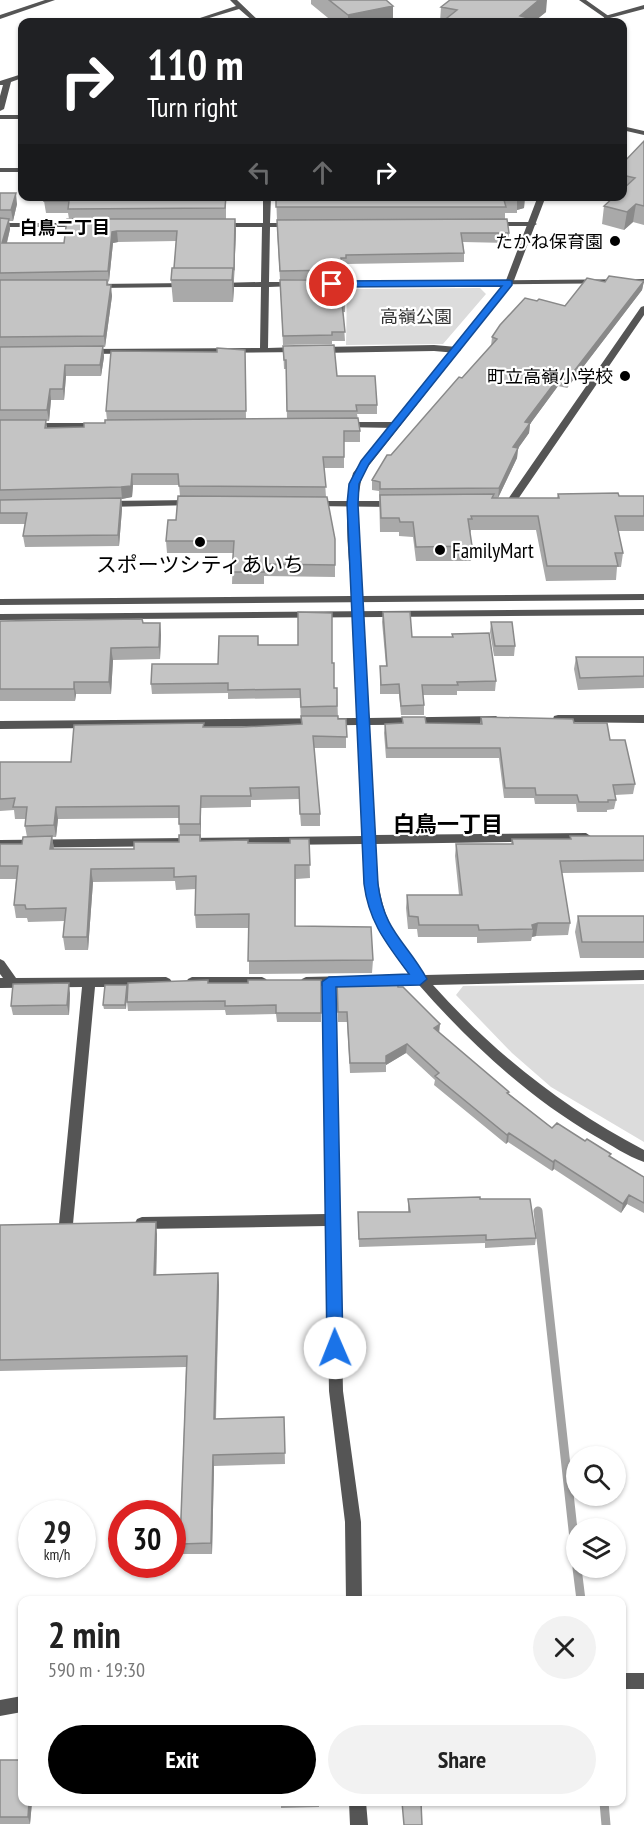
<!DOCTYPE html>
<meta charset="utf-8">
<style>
body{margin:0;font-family:"PT Sans Narrow","Noto Sans JP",sans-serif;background:#f2f2f2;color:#222;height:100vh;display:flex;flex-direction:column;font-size:22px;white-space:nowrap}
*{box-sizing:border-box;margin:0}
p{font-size:20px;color:#767676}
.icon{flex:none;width:33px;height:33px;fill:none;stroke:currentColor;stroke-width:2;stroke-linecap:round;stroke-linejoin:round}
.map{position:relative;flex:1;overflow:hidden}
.panel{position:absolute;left:18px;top:1596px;width:608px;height:210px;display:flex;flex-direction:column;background:#fff;border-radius:12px;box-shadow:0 2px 4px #0004}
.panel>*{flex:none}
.banner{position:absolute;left:18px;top:18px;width:609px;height:183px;border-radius:12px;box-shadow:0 2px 4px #0004;background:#202124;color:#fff;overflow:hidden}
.tools{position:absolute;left:566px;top:1446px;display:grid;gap:12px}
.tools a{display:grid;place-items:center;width:60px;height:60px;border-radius:50%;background:#fff;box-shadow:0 2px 4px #0004;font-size:30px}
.speed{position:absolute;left:18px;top:1500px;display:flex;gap:12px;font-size:30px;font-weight:700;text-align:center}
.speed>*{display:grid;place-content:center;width:78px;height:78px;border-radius:50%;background:#fff;box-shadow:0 2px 4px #0004;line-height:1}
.speed small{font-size:15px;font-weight:400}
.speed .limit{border:9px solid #d22;background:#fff;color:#111}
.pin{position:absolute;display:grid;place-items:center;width:51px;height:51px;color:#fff;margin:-26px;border:3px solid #fff;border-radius:50%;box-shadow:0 2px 6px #0007}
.me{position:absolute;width:66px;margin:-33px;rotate:359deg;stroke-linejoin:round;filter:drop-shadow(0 0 4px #0008)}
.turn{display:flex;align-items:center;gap:21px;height:126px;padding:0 30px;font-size:27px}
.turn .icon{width:78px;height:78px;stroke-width:2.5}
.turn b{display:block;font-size:42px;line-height:51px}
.lanes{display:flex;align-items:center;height:57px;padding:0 30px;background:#0003;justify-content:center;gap:30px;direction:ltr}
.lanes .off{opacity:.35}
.round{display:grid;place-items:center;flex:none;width:63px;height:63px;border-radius:32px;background:#f2f2f2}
.overview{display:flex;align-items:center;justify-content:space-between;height:102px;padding:0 30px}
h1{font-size:36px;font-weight:700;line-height:45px}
.action{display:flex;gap:12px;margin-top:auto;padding:12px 30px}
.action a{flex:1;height:69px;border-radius:36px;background:#000;color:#fff;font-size:24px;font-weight:700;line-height:69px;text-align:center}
.action a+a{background:#f2f2f2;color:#222}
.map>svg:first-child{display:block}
.green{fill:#dcdcdc}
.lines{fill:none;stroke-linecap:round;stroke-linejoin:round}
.stream{stroke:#a3a3a3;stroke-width:9}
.minor{fill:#555;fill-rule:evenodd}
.tertiary{fill:#555;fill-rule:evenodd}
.wall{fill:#a9a9a9;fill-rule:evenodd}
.shaded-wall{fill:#898989}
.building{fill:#c4c4c4;stroke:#898989;stroke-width:1.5}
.route{fill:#1a73e8;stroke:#114b97;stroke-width:1.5}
.poi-dot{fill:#000;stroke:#fff;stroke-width:2}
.labels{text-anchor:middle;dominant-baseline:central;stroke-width:4.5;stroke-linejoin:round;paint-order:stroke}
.far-neighbourhood-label{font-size:18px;font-weight:bold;fill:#000;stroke:#fff}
.far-poi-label{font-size:18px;fill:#000;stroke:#fff;text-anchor:end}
.far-park-label{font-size:18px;fill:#333;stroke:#fff}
.poi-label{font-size:21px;fill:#000;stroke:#fff;text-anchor:start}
.neighbourhood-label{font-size:22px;font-weight:bold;fill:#000;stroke:#fff}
</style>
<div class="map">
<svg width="644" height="1825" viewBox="0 0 644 1825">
<rect width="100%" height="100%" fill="#fff"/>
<!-- green -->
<path class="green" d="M480,288L486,294L443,344L346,345L347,289Z
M644,984V1142L551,1087L512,1053L456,995L463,986Z"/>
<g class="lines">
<!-- stream -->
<path class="stream" d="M538,1211L576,1557
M577,1568L581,1600
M604,1802L606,1825"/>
<!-- minor -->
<path class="minor" d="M45,0H55L0,19V15Z
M230,0H237L260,22H254L239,9L196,22H188L236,6Z
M579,0H586L610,17L605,18Z
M22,74V78L11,82L4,109L0,111V96L3,85H0V81Z
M0,115H22V119H0Z
M0,168H22V172H0Z
M263,196H271L270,223H293L297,225L293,227H270L269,282H295L299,284L295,286L269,287L268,348L299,347L302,348V352L85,354L84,352L88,349L260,348L261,287H219L215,285L219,283L261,282L262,227H220L216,225L220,223H263Z
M490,222H533L537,224L533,226H490Z
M0,223H80L84,225L80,227H0Z
M644,279V283L327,286L323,284L327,282Z
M190,283L191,285L187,287L96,288L92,286L96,284Z
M644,306V315L516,502L514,504H508L506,502L641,307Z
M434,345L457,347L461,350L457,353L434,351L319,353L315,350L319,347Z
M343,422H396L401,425L396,428L340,427L338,425Z
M0,423H101L106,426L101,429H0Z
M193,500L196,501V505L105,507L100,504L105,501Z
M312,501H394L399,504L394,507L309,506L307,504Z
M357,596L362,599L368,718L496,716L501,720L496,724L369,725L374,835L586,833L592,837L586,841L375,844C378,905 385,927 425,975L644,970V980L433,985C493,1052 563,1108 644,1150V1162C627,1156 611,1145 595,1136C528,1097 470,1043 419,985L377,984L375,981L377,978L381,976H411C373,929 366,902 363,844L0,848V840L363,836L358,725L0,729V721L357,718L352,599Z
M558,715H644V723L554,722L553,719L554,716Z
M0,959L4,961L16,978L166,977L170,979L172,982L170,985L166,987H95L73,1224L71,1228L66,1230L61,1228L59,1224L82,987L0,988V978H3L0,974Z
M352,976L356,978L358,981L356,984L335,986L343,1391L361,1522L362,1600H346L345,1522L329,1391L326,1226L142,1229L137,1227L135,1223L137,1219L142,1217L326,1214L323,986L302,985L300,982L302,979L306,977Z
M192,977H262L266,979L268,982L266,985L262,987H192L188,985L186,982L188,979Z
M349,1802H366L368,1825H350Z"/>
<!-- tertiary -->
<path class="tertiary" d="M644,5V9L610,18L607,22H601L605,16Z
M622,126L644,131V135L622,130Z
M538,196H546L513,283L363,473C352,514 359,555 362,596L644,594V600L0,605V599L352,596C349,555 342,514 353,473L505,283Z
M644,609V615L0,620V614Z
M621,1673H644V1689H621Z
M22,1696V1712L0,1716V1700Z"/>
</g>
<!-- wall -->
<path class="wall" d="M311,0H386L393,22H333L311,4Z
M441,7L546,12L536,20V22H440Z
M644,141V225L633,222L624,230L602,224L604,206L622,196V164Z
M0,193L17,204L13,221H9L10,229L7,243H64L69,219L68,213H46L44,201L226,196V219L236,229L233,302H173L171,280L174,268L176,241L118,242L113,243L109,281L108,282L112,296L105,347H103L104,357L101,376H66L64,400H51L49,421H46L47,428L84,427L105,423L107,420L106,411L217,352L245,350L246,419H287L286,369H284L283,346L337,376L377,405V414H357L360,431V442H344V468H324L326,497L335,539V577L264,576V584H232L233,553H167L166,541L176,520L180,496L179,485H133L132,497L121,499L122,509L119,546L25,547L23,536L25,524H0Z
M276,196H525L524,208L517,210V213H505V219L509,233L508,243L463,242L464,253V262L346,264V267H342V279L280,280L277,229L408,220H277Z
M280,280L345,303V312H343L345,341H332V344L283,345Z
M644,281L642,290L567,388L558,386L530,424L529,433L518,448L517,458L498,498H557L558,494L619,496H644V531H618L623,553L621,567H617L616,580L546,581L536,530H471L470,534L472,546L471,561H416L413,537L399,536V532H380L379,491L372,490V480L391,455L462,378L491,346L492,337L537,301L565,306L605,282Z
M383,612L412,637H452V634L496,681L495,691H457V695H423L424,705V715H401L399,694H380V666H386L382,622Z
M0,621L160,623L161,635L160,659L113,660L111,694H76L75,701H0Z
M491,622L515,646L514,656H494L490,632Z
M259,645L332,663L334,688H337L338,719H346V748H314L320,814V826H301L299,799L251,800V807L201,808V841L290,843L309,839L310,878L296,879L295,926L373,960L372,973L249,974V928H196L195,915L196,889L176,890L175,881L93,882L88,950H65L63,937L64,921L28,922L27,918H16L14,905L16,879H0V844H22L27,837L25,826L26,819H15L14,810L0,811V762H71L204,727H242L301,724L300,698L228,699V693L152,694L151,684L218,664ZM179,818L180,835L179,842L134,849H54L52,837H56L58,819Z
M576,657H644V688L578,690L574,669Z
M402,717L426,723L480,724L481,717L574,723L610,740L635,784L633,794L615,795L616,800L614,809L607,810V812H577L576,804H535L534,798H504L499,758H386L384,733L385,724L402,723Z
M570,836H644V872L562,873L570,923L568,935L536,936L532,937L531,941L477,943V937H418L417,929H408L406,908L407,895H459L455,856L456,844H511L512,839H570Z
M578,916H644V958H580L575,932Z
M321,980V1022H277L276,1014L226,1015L225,1010L128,1011L127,1002L208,983H248Z
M337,980L398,987L439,1032L509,1094L552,1128L611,1157L644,1177V1213L627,1204L621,1213L554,1169L552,1171L508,1142L506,1144L434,1085L435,1080L406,1053L386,1065V1072L350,1073L347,1022H338Z
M127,990L126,1009H104L103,1005Z
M70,993L69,1015H13L11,1006Z
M408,1199H480L536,1238L535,1245L485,1248V1243L359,1247L358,1212H408Z
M0,1225L157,1234L156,1275L218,1273L219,1285L216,1419L284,1417L285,1464L214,1466L212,1554H182L180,1544L186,1367L0,1371Z
M0,1760L22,1802H32L30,1824H0Z
M281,1802H319V1807L281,1808Z"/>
<!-- shaded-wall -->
<path class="shaded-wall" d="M539,0H547L546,12L536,20V22H520V16Z
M393,6V22H348V15Z
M16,193L17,204L13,221L11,210Z
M521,196H525L524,208L517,210V197Z
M636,204L633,222L624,230L627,212Z
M9,219L10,229L4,254L2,243Z
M235,219L236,229L234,280V269Z
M117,231L118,242L113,243L109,281L108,271L112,232Z
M233,268L234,289L233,302L232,280Z
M644,281L642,290L567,388L568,379Z
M111,285L112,296L105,347L104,336Z
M103,346L104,357L101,376L100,365Z
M65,365L66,376L64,400L63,389Z
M559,377L558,386L530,424L529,433L512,457L513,447L525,422Z
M50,389L51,400L49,421L47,410Z
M518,448L517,458L498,498L499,488Z
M132,474L133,485L132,497L122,499L121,487Z
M121,498L122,509L119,546L118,535Z
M160,623L161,635L160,659L159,647Z
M111,648L113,660L111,694L109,682Z
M74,682L76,694L75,701L74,689Z
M201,796V836L200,824Z
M56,807L58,819L56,837L54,825Z
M52,836L54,850L50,849Z
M91,869L93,882L88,950L87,937Z
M538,923L536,936L532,937L533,929L532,925Z
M69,983L70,993L69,1015L67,1005Z
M127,985V990L126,1009L125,1005Z
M440,1024L439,1034L434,1028Z
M407,1044L406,1053L386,1065V1056Z
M509,1133L508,1142L506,1144L507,1135Z
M555,1160L554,1169L552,1171L553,1162Z
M629,1195L627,1204L621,1213L623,1204Z
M156,1222L157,1234L156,1287L154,1275Z
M218,1273L219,1285L215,1430L214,1419Z
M213,1455L214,1466L212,1554L211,1543Z
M29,1802H32L30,1824L28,1817Z"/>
<!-- building -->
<path class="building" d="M329,0H386L393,6L348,15Z
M450,0H539L520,16L536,20L532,22H442L457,10L441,7Z
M644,141V206L636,204L627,212L604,206L615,196H622V190L635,178L622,175V164Z
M0,193H16L11,210H0Z
M45,196H226L225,208L68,209L69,201H44Z
M276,196H521L517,197L518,200H504L506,207H276Z
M0,218L9,219L2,243H64L67,219H235L234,269L233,268H174L177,231H117L112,232L108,271L0,273Z
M507,219L509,233H461L464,253L346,255V258H341L342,270L280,271L277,220Z
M172,268H233L232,280H171Z
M609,276L644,281L568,379L559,377L525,422L530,423L513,447L518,448L499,488L380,489V482L372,480L387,455H391L459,377L462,378L497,339L492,337L500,325L525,298L537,301L539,299L565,306L587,278L605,282Z
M0,280H107V285H111L104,336L0,337Z
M280,280H343L345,303H342L345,332H332V335L283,336Z
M334,345L337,376H375L377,405H356L357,411H287L286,360H284L283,346Z
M103,346L100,365H65L63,389H50L47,410H0V347Z
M217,348L245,350L246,411H106L111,351L217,352Z
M358,418L360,431H344V457H323L326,487L179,486L178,474H132L131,486L121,487L0,490V420H46L45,428L84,427V423H105V420Z
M618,493L619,496H644V516H615L623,553H615L618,566H547L538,516H471L472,519H468L472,546L416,547L413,522H400L399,518H381L380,495L494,494L492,498H559L558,494Z
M178,496L327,497L335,539V565L264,564V572H232L234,541H166L168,520H176Z
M121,498L118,535L23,536L27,513H0V500Z
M298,612L332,613V663H334V688H337V706L301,707L300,689L228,690V683L151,684L152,664H218L219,636H258V645H298Z
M383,612H410L412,637H453L452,634L489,633L496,681L457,682L458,685H422L424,705L401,706L399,684L381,685L380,666H387Z
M142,619L143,623H160L159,647L111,648L109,682H74V689H0V621Z
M491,622H512L515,646H495Z
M576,657H644V676L580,678Z
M301,716H338V719H346L347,737L313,736L320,814H300L299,787L250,788L251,796H201L200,824H179V806L56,807L54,825L25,826L27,807H13L15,798L0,799V762H71L74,725L204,723L203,727H242L302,724Z
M402,717H425L426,723L482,724L481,717L573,719L574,723H607L610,740H625L635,784L613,785L616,800H608V802H579L577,795H536L535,788H505L500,748H387L385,724L403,723Z
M179,835H200V841L248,840V843H290V839H309L310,865H295V926L371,927L373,960L248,961L249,914L195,915L196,876L174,877V868L91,869L87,937H63L66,908L26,909L25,905H14L18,866H0V844H22L23,837L52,836L50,849H134V842H179Z
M570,836H644V860L560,861L570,923H538L532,925L533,929L479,930L478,925H419L418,917L409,916L407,895H462L456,844H513L512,839H571Z
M578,916H644V942H582Z
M397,978L398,987H403L440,1024L434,1028L509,1092L507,1093L552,1128L557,1123L585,1141L587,1139L611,1154L609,1156L644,1177V1203L629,1195L623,1204L555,1160L553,1162L509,1133L507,1135L435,1076L439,1073L407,1044L386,1056V1063H350L347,1012H338L337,980Z
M208,980V983H248V980H321V1013H276V1005L225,1006V1001L127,1002L128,983Z
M69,983L67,1005L11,1006L13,984Z
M105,985H127L125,1005H103Z
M480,1197V1199H530L536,1238L486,1240V1235L359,1239L358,1212H410L408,1199Z
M156,1222L154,1275L218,1273L214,1419L284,1417L285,1453L213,1455L211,1543L180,1544L187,1356L0,1360V1225Z
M0,1760H22V1802H29L28,1817H0Z
M402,1802H421L422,1825H404Z"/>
<!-- route -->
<path class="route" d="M509,280L512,281V285L369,464L359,484L358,504L378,884C384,932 406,941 427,979L420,985L336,987L343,1348L341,1353L335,1356L329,1353L327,1348L322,982L329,977L409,974C387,944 369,923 364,884L347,504L349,484L361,461L502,286L332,287L327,284L332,281Z"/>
<!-- markers -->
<g class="poi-dot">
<circle cx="615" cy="241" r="6"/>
<circle cx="625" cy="376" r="6"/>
<circle cx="200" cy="542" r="6"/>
<circle cx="440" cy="550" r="6"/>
</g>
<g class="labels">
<!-- far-neighbourhood labels -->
<g class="far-neighbourhood-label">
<text x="65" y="227">白鳥二丁目</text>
</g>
<!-- far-poi labels -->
<g class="far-poi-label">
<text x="603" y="241">たかね保育園</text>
<text x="613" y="376">町立高嶺小学校</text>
</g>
<!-- far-park labels -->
<g class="far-park-label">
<text x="416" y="316">高嶺公園</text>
</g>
<!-- poi labels -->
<g class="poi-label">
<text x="452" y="550">FamilyMart</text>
<text x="200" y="564" text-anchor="middle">スポーツシティあいち</text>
</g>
<!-- neighbourhood labels -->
<g class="neighbourhood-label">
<text x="448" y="824">白鳥一丁目</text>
</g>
</g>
</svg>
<div class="tools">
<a><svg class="icon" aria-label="search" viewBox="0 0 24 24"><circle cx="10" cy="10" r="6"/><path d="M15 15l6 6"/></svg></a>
<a><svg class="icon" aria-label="layers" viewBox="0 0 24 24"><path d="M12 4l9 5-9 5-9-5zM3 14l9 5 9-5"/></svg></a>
</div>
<div class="speed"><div>29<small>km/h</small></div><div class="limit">30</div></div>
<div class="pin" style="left:332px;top:284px;background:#d93025"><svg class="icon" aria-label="arrive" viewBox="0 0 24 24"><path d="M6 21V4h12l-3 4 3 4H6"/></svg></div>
<svg class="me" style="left:335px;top:1348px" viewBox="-20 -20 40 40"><circle r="19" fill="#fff"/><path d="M0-13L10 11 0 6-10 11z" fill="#1a73e8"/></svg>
<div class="banner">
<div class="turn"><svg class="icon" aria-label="right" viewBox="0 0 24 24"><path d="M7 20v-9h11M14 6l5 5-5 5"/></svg><div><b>110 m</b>Turn right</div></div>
<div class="lanes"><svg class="icon off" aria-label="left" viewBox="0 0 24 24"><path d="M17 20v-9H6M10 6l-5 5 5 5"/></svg><svg class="icon off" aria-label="ahead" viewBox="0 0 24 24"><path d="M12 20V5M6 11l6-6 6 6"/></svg><svg class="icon" aria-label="right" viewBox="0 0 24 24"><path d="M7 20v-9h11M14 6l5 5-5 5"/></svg></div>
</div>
<section class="panel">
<div class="overview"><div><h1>2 min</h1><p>590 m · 19:30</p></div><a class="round"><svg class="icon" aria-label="close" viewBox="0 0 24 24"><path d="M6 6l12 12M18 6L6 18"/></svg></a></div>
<div class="action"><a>Exit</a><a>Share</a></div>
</section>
</div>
